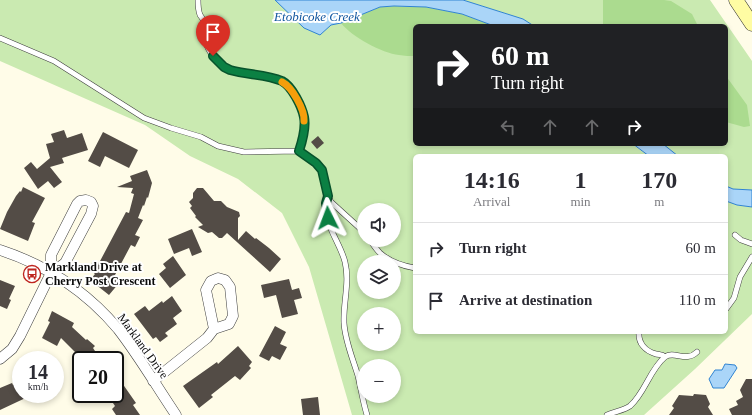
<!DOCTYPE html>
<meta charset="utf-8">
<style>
body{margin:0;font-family:"Times New Roman",serif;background:#f2f2f3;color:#2b2b33;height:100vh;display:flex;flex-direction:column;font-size:15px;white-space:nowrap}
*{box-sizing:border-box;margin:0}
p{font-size:13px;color:#7c7c81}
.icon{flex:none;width:22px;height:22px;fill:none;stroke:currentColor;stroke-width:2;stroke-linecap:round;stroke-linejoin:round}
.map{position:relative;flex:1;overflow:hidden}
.drawer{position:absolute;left:413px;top:154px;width:315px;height:180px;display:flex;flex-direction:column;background:#fff;border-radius:6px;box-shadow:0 2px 6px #0003}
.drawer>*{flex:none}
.top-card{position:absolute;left:413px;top:24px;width:315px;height:122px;border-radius:6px;box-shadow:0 2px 6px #0003;background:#202124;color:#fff;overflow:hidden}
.buttons{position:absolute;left:357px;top:203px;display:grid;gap:8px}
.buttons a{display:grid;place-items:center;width:44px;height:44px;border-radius:50%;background:#fff;box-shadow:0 2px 6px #0003;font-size:20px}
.speed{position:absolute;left:12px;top:351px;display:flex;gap:8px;font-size:20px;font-weight:700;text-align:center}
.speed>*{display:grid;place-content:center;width:52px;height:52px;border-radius:50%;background:#fff;box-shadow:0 2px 6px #0003;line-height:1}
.speed small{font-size:10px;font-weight:400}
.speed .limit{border:2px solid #111;border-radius:6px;background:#fff;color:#111}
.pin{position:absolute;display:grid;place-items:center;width:34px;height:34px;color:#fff;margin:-41px -17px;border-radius:50% 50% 50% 0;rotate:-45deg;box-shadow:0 0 4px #0007}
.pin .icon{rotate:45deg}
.me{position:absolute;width:44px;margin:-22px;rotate:357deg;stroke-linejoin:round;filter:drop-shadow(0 0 3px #0008)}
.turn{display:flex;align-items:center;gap:14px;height:84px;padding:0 12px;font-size:18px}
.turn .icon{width:52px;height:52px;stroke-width:2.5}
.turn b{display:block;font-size:28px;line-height:34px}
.lanes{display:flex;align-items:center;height:38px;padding:0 12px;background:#0003;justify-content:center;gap:20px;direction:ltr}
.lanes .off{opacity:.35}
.eta{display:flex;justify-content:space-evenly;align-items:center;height:68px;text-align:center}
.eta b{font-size:24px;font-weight:600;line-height:28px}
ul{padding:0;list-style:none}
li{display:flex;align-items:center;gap:12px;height:52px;padding:0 12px;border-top:1px solid #e1e1e2}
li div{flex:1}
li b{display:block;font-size:15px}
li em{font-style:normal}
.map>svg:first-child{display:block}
.green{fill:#caeab1;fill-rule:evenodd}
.forest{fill:#abdb8f}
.water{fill:#aad5f8;stroke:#2f83d2}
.building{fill:#534c46}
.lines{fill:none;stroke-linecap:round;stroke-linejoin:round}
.lane-casing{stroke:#3d3d3d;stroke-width:6}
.street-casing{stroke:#3d3d3d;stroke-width:11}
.secondary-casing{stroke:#2c2c2c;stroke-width:15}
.lane{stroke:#fff;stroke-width:5}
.street{stroke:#fff;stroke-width:10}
.secondary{stroke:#fffca3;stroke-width:14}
.route-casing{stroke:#07532c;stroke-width:10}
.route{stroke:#0b8043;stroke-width:7}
.slow{stroke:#f59e0b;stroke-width:7}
.labels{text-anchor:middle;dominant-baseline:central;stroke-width:4;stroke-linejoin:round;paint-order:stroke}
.poi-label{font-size:12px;font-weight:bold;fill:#0a0a0a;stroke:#fff;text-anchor:start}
.street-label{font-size:12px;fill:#0a0a0a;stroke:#fff}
.water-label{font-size:13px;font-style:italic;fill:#10559f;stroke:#fff}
</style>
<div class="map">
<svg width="752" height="415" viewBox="0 0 752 415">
<rect width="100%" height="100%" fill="#fffce8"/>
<!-- green -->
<path class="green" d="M0,0H275L304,28L341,23L363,15L494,26H415V144H632L649,156H415V332H726V201L737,205L752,207V314L695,369L644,415H352L309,267L282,213L238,179L190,156L145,125L0,61ZM364,210H394V240H364ZM364,262H394V292H364ZM364,314H394V344H364ZM364,366H394V396H364Z
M463,0H710L752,61V190L733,189L726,186V156H678L663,144H726V26H534L523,19Z"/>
<!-- forest -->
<path class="forest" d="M603,0H664L671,1L692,14L698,26H603Z
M394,6L426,7L462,14L494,26H415V56C410,56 404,56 399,55C382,53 352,37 341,23L380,7Z
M726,76L747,105L750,126L744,127L726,122Z"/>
<!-- water -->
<path class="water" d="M275,0H463L523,19L534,26H494L462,14L426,7L394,6L380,7L341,23L331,25L320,35L304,28Z
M633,144H663L678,156H649Z
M726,186L733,189L752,190V207L737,205L726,201Z
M725,364L735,365L737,368L724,388H713L709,379L715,370H722Z"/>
<!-- building -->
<path class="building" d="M64,130L67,138L82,133L88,150L62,158L64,163L50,167L62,182L54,188L48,181L38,189L24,168L31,162L37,169L50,158L46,144L54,142L51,134Z
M103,132L138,150L129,168L105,156L100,167L88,161Z
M318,136L324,143L317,149L311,142Z
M147,170L152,183L148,198L147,197L144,206L143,205L138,218L143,220L135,235L140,237L135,247L131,245L115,275L118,278L116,280L119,283L109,295L90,280L95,274L88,268L94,260L99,263L126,212L129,213L134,194L131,193L133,188L117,187L132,181L130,176Z
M23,187L45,198L32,222L35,223L28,241L0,229L7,212L16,196L20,191L21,192Z
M197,188H203L214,201H221L227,207L239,212L240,216L238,218V240L246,231L255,239L256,238L269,248L281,259L270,272L227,233L222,238H219L212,232L208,233L198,227L203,225L195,217L196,216L190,208L192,206L189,202L193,198V193Z
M192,229L202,252L192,256L189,248L174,254L168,239Z
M173,256L186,275L170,288L159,274L166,268L163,264Z
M289,279L292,290L299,288L302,298L294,300L298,314L282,318L276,295L264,298L261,285Z
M0,280L15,286L9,299L11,300L7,309L0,306Z
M172,296L182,311L173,318L177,324L165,333L168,336L160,342L156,337L153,339L134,314L145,306L149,311L162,301L163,303Z
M52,311L74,323L72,327L86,340L87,339L95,346L93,348L101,360H81L76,356L78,355L61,338L57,346L42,338L50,322L48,321Z
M275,326L286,332L280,344L287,347L280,360L272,356L269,361L259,356Z
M238,346L252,362L249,366L251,368L240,380L235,376L211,395L213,397L199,408L183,386L217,362L218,364Z
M115,373L136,403L133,405L140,415H116L112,409L115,406L107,394H115Z
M746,379H752V415H732L729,409L738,405L736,401L743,397L740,390Z
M21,381V394H34L0,410V388L12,383L13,385Z
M694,394L706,395L710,404L708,407L713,415H669L674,408L672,406L679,395L693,396Z
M318,397L320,415H303L301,399Z"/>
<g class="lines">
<!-- lane casing -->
<g class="lane-casing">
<path id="lane" d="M198,0C198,5 198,10 200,15C202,18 204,20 205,23C206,27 204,31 204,35C205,44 211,55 217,62C235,81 266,69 286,84C292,88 294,95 298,101C306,117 304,134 299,151
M0,38L54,61L144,118L171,128L201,137L218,146L244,152L299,151L316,163L322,170L327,194L331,202L364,232
M328,196C319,219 340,241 345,262C350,282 343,303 344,323C345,341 353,359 358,376C361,389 363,402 367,415
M735,235L741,240L752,244
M370,240C373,244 376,249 380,253C389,261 403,266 415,268
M726,309L734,298L740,277L752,257
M639,332C638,343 645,351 656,354C660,355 662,354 665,357
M607,415C615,411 623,411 630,406C645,393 650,369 665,357C674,350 686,363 697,352"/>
</g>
<!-- street casing -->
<g class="street-casing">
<path id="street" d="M86,200L91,202L93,206L91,214L65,263L51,273V255L77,204L80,201Z
M0,250C46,265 87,292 118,329C139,356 157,387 176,415
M0,359L12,349L20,336L51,273
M153,381L207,338L214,329L206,290L211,281L218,278L225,280L230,287L233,316L229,324L214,329"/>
</g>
<!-- secondary casing -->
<g class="secondary-casing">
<path id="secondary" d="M736,0L752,24"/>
</g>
<!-- lane -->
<use href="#lane" class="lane"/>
<!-- street -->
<use href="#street" class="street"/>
<!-- secondary -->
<use href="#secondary" class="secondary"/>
</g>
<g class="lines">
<!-- route casing -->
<g class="route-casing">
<path id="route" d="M213,56L224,67L230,70C247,75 266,74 282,81C292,86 302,107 304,117C306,127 302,142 299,151L316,163L322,170L328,196L326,203L328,218"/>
</g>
<!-- route -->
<use href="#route" class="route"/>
<!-- slow -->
<path class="slow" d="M282,82C292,87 305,110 304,121"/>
</g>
<!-- icons -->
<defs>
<g id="bus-ring" transform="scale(0.9)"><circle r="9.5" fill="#fff" stroke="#be241e" stroke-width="1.5"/><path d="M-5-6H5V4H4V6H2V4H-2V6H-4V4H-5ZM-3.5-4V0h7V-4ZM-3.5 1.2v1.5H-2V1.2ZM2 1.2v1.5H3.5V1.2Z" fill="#be241e"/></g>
</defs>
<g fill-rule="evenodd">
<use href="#bus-ring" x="32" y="274"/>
</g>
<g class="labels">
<!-- poi labels -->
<g class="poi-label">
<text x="45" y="267">Markland Drive at<tspan x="45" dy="14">Cherry Post Crescent</tspan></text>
</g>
<!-- street labels -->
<g class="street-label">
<text transform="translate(143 346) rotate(54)">Markland Drive</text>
</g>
<!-- water labels -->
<g class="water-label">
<text x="317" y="16">Etobicoke Creek</text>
</g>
</g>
</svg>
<div class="buttons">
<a><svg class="icon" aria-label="sound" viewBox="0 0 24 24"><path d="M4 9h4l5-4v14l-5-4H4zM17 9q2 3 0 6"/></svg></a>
<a><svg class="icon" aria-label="layers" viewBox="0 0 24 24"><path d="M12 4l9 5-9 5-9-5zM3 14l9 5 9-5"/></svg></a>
<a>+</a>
<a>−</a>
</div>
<div class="speed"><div>14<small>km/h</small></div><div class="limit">20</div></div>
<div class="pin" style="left:213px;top:56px;background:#d93025"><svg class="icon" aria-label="arrive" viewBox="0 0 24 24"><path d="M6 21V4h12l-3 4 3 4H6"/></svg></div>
<svg class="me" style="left:328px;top:218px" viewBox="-20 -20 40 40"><path d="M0-17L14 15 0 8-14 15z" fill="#0b8043" stroke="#fff" stroke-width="4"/></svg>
<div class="top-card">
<div class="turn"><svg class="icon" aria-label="right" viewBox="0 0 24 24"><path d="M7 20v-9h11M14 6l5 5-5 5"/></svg><div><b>60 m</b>Turn right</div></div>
<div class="lanes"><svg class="icon off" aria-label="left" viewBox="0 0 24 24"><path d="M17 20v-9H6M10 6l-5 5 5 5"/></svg><svg class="icon off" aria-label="ahead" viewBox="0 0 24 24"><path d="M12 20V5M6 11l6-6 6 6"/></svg><svg class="icon off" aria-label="ahead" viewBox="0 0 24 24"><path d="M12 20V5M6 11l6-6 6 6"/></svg><svg class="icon" aria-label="right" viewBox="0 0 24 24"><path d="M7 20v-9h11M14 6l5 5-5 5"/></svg></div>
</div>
<section class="drawer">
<div class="eta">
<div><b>14:16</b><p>Arrival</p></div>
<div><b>1</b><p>min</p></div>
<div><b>170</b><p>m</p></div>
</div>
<ul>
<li><svg class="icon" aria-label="right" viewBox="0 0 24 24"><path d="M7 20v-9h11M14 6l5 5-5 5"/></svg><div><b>Turn right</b></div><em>60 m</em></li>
<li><svg class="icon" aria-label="arrive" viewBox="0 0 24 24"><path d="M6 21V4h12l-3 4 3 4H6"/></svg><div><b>Arrive at destination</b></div><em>110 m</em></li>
</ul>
</section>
</div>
